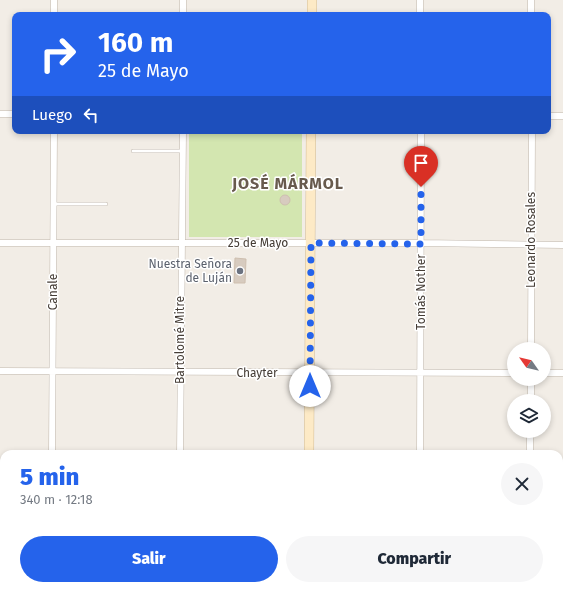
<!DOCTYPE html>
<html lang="es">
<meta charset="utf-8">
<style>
body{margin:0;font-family:"Fira Sans",sans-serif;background:#f6f6f7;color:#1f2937;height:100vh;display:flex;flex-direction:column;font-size:15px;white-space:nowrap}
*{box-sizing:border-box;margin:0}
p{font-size:13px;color:#747a83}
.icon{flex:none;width:22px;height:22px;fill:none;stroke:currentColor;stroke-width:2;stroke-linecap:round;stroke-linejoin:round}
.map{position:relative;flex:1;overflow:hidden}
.sheet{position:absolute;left:0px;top:450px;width:563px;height:140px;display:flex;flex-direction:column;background:#fff;border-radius:12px 12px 0 0;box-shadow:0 2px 6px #0003}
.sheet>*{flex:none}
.top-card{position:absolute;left:12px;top:12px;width:539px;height:122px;border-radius:8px;box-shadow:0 2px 6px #0003;background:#2563eb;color:#fff;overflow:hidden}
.needle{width:26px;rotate:304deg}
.buttons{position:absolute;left:507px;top:342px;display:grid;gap:8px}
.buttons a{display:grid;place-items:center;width:44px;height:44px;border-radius:50%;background:#fff;box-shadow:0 2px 6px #0003;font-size:20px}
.pin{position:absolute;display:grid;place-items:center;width:34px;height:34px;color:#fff;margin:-41px -17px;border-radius:50% 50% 50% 0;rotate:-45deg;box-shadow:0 0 4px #0007}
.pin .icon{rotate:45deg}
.me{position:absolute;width:44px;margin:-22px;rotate:0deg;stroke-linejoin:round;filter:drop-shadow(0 0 3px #0008)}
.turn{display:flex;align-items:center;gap:14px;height:84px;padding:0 20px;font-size:18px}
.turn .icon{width:52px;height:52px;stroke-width:2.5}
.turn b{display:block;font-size:28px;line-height:34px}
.then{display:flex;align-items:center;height:38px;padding:0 20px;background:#0003;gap:8px;font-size:15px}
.round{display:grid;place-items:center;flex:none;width:42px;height:42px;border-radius:21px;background:#f6f6f7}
.head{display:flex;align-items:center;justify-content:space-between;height:68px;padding:0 20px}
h1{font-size:24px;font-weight:800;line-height:30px;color:#2563eb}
.action{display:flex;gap:8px;margin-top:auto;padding:8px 20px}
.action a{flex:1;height:46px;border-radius:24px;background:#2563eb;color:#fff;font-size:16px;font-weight:800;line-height:46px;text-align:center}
.action a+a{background:#f6f6f7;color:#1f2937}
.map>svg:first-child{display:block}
.green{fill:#d3e6b0}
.building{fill:#d7cbbf;stroke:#cebfaf}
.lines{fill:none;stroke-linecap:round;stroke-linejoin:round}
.lane-casing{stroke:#c0b7ac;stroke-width:4}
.street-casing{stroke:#c0b7ac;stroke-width:7}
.secondary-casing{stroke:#d1bc98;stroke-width:10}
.lane{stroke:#fff;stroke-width:3}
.street{stroke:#fff;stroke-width:6}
.secondary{stroke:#fdeac6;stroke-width:9}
.route{stroke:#2563eb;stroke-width:7;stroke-dasharray:0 12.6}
.worship-dot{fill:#6b7280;stroke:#fff;stroke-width:1.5}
.labels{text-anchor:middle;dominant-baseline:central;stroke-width:3;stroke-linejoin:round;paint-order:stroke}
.street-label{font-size:12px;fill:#453d36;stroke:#fff}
.worship-label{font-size:12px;fill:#5b616d;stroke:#fff;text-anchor:end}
.district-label{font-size:16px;font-weight:bold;letter-spacing:1px;fill:#675a4d;stroke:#fff}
</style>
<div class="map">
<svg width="563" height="590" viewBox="0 0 563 590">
<rect width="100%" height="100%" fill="#f2ede6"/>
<!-- green -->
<path class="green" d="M189,131H302V237H189Z"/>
<!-- building -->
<path class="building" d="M280 200a5 5 0 1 1 10 0a5 5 0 1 1-10 0Z
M235,258L246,259L245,283H234Z
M0,470H4V491H0Z"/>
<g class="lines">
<!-- lane casing -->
<g class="lane-casing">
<path id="lane" d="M133,151H183
M53,204H106"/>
</g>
<!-- street casing -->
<g class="street-casing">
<path id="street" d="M54,0V15
M420,0V15
M531,0V15
M183,15V0
M0,114H15
M548,116H563
M0,243H421L563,245
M531,349L532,131
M0,371L514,373
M544,373H563
M531,401V379
M52,454L54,131
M180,454L183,131
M420,454L421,131
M530,454V431
M0,500H4
M559,503H563
M52,586V590
M179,590V586
M419,590V586
M529,590V586"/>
</g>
<!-- secondary casing -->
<g class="secondary-casing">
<path id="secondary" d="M312,15V0
M309,454L311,131
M309,590V586"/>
</g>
<!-- lane -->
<use href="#lane" class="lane"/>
<!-- street -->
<use href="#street" class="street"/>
<!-- secondary -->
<use href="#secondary" class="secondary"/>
</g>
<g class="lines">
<!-- route -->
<path class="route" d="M310,386L311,243L421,244V187"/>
</g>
<!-- markers -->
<circle class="worship-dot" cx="240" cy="271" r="4"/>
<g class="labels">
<!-- street labels -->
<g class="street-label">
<text transform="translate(531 240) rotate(-90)">Leonardo Rosales</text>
<text x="258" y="243">25 de Mayo</text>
<text transform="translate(53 292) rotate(-90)">Canale</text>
<text transform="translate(421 292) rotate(-90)">Tomás Nother</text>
<text transform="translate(180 340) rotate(-90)">Bartolomé Mitre</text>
<text x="257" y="373">Chayter</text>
</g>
<!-- worship labels -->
<g class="worship-label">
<text x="232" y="264">Nuestra Señora<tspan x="232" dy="14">de Luján</tspan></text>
</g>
<!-- district labels -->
<g class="district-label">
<text x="288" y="183">JOSÉ MÁRMOL</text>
</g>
</g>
</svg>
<div class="buttons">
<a><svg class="needle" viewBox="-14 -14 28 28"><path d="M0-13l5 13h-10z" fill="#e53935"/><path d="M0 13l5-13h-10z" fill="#747a83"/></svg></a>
<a><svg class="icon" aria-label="layers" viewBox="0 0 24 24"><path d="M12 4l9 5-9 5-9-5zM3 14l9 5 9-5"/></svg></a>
</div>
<div class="pin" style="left:421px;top:187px;background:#d93025"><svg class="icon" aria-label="arrive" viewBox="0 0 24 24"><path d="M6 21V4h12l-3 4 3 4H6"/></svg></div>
<svg class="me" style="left:310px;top:386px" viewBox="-20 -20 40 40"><circle r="19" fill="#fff"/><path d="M0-13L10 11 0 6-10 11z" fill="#2563eb"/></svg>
<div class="top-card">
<div class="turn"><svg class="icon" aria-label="right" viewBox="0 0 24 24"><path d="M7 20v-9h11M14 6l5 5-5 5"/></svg><div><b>160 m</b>25 de Mayo</div></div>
<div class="then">Luego<svg class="icon" aria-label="left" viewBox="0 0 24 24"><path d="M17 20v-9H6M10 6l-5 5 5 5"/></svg></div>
</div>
<section class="sheet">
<div class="head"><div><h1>5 min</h1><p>340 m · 12:18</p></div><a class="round"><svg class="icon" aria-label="close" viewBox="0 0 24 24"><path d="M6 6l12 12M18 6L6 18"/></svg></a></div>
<div class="action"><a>Salir</a><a>Compartir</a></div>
</section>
</div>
